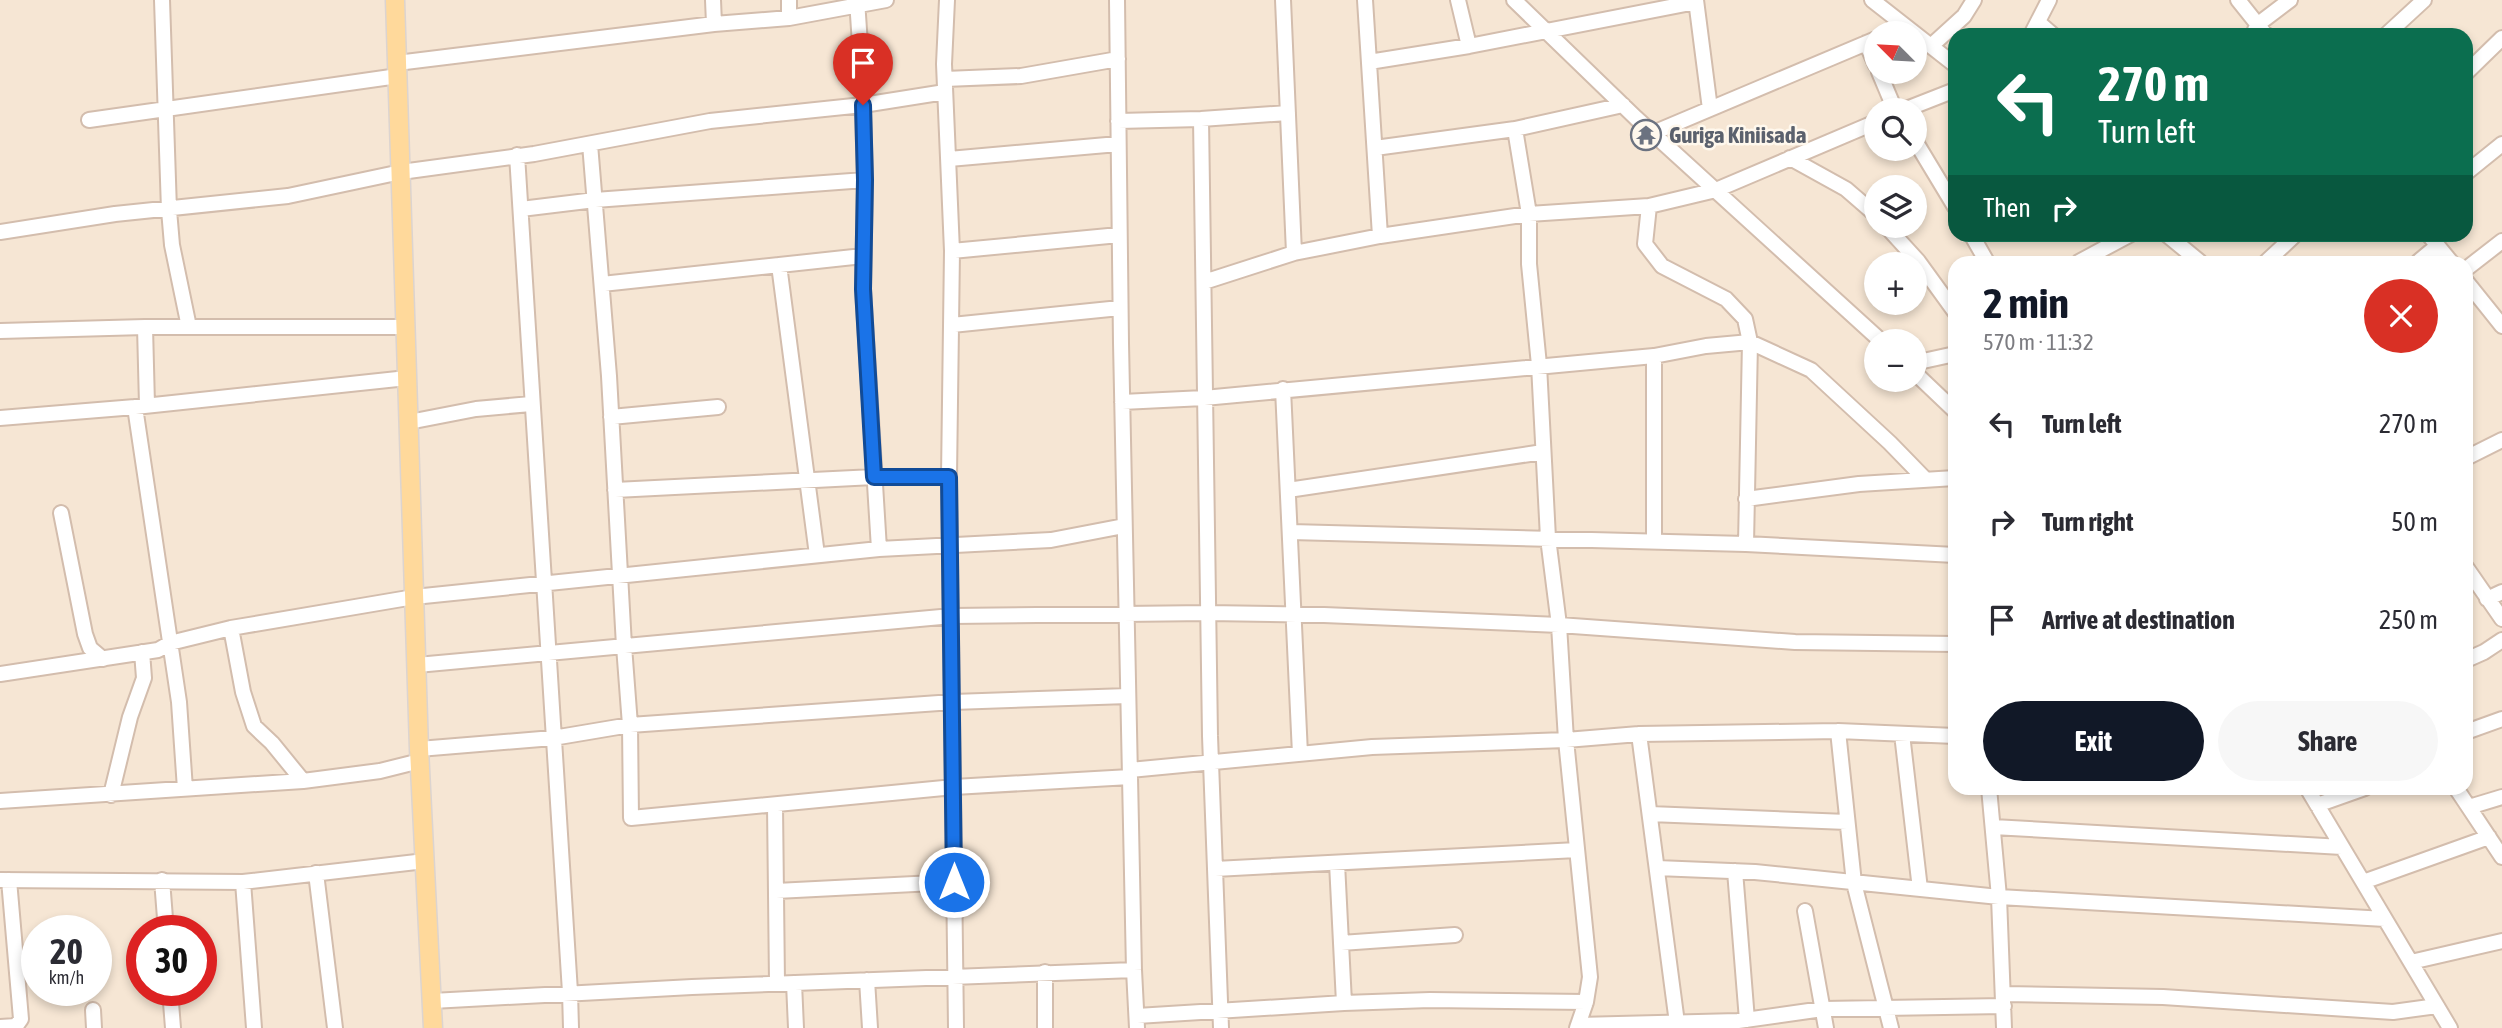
<!DOCTYPE html>
<meta charset="utf-8">
<style>
body{margin:0;font-family:"Asap Condensed",sans-serif;background:#f7f7f7;color:#2b2b33;height:100vh;display:flex;flex-direction:column;font-size:26px;white-space:nowrap}
*{box-sizing:border-box;margin:0}
p{font-size:23px;color:#7c7c81}
.icon{flex:none;width:38px;height:38px;fill:none;stroke:currentColor;stroke-width:2;stroke-linecap:round;stroke-linejoin:round}
.map{position:relative;flex:1;overflow:hidden}
.details{position:absolute;left:1948px;top:256px;width:525px;height:539px;display:flex;flex-direction:column;background:#fff;border-radius:21px;box-shadow:0 4px 10px #0003}
.details>*{flex:none}
.guide{position:absolute;left:1948px;top:28px;width:525px;height:214px;border-radius:21px;box-shadow:0 4px 10px #0003;background:#0b6e4f;color:#fff;overflow:hidden}
.needle{width:46px;rotate:294deg}
.fabs{position:absolute;left:1864px;top:21px;display:grid;gap:14px}
.fabs a{display:grid;place-items:center;width:63px;height:63px;border-radius:50%;background:#fff;box-shadow:0 4px 10px #0003;font-size:35px}
.speed{position:absolute;left:21px;top:915px;display:flex;gap:14px;font-size:35px;font-weight:700;text-align:center}
.speed>*{display:grid;place-content:center;width:91px;height:91px;border-radius:50%;background:#fff;box-shadow:0 4px 10px #0003;line-height:1}
.speed small{font-size:18px;font-weight:400}
.speed .limit{border:10px solid #d22;background:#fff;color:#111}
.pin{position:absolute;display:grid;place-items:center;width:60px;height:60px;color:#fff;margin:-72px -30px;border-radius:50% 50% 50% 0;rotate:-45deg;box-shadow:0 0 7px #0007}
.pin .icon{rotate:45deg}
.me{position:absolute;width:77px;margin:-38px;rotate:0deg;stroke-linejoin:round;filter:drop-shadow(0 0 5px #0008)}
.turn{display:flex;align-items:center;gap:24px;height:147px;padding:0 35px;font-size:32px}
.turn .icon{width:91px;height:91px;stroke-width:2.5}
.turn b{display:block;font-size:49px;line-height:60px}
.then{display:flex;align-items:center;height:66px;padding:0 35px;background:#0003;gap:14px;font-size:26px}
.round{display:grid;place-items:center;flex:none;width:74px;height:74px;border-radius:37px;background:#f7f7f7}
.headline{display:flex;align-items:center;justify-content:space-between;height:119px;padding:0 35px}
h1{font-size:42px;font-weight:700;line-height:52px;color:#111827}
.action{display:flex;gap:14px;margin-top:auto;padding:14px 35px}
.action a{flex:1;height:80px;border-radius:42px;background:#111827;color:#fff;font-size:28px;font-weight:700;line-height:80px;text-align:center}
.action a+a{background:#f7f7f7;color:#2b2b33}
ul{padding:0;list-style:none}
li{display:flex;align-items:center;gap:21px;height:98px;padding:0 35px}
li div{flex:1}
li b{display:block;font-size:26px}
li em{font-style:normal}
.map>svg:first-child{display:block}
.residential{fill:#f6e6d4;fill-rule:evenodd}
.lines{fill:none;stroke-linecap:round;stroke-linejoin:round}
.minor-casing{stroke:#d3bdad;stroke-width:18}
.major-casing{stroke:#dcd4d0;stroke-width:21}
.minor{stroke:#fff;stroke-width:14}
.major{stroke:#ffd99b;stroke-width:18}
.route-casing{stroke:#114b97;stroke-width:18}
.route{stroke:#1a73e8;stroke-width:12}
.labels{text-anchor:middle;dominant-baseline:central;stroke-width:5;stroke-linejoin:round;paint-order:stroke}
.worship-label{font-size:23px;font-weight:bold;fill:#5b616d;stroke:#fff8ed;text-anchor:start}
</style>
<div class="map">
<svg width="2502" height="1028" viewBox="0 0 2502 1028">
<rect width="100%" height="100%" fill="#fef4e6"/>
<!-- residential -->
<path class="residential" d="M0,0H2502V1028H0ZM1876,33H1914V72H1876ZM1955,35H2466V234H1955ZM1876,110H1914V149H1876ZM1876,187H1914V226H1876ZM1955,262H2466V788H1955ZM1876,264H1914V303H1876ZM1876,341H1914V380H1876ZM37,931H96V990H37ZM142,931H201V990H142Z"/>
<g class="lines">
<!-- minor casing -->
<g class="minor-casing">
<path id="minor" d="M162,0L169,210L172,245L189,327
M713,0L714,24
M789,0V18
M857,0L862,74L865,180L863,289L879,549
M947,0L944,64L952,251L949,477L956,1028
M1117,0L1121,343L1134,970L1137,1028
M1283,0L1294,253
M1365,0L1380,236
M1458,0L1469,46
M1514,0L1636,118L1881,341
M1696,0L1710,109
M1872,0L1955,65
M2238,0L2266,35
M2038,22L2053,35
M2031,35L2049,0
M2253,35L2257,25L2290,0
M2386,35L2424,0
M1866,43L1876,65
M1931,46L1964,16L1974,0
M1369,62L1469,46L1696,2
M397,63L714,24L789,18L886,0
M1879,72L1895,110
M2466,73L2502,38
M945,79L1021,76L1118,59
M1904,110L1955,90
M1201,119L1210,736L1221,1028
M89,120L398,76
M1118,121L1201,119L1288,113
M1515,129L1529,214V264L1539,365L1548,538L1559,625L1566,740L1590,977L1586,1002L1577,1028
M1653,133L1876,39
M1914,139L1955,207
M590,144L609,376L624,646L630,725L631,818L954,787L1130,777
M1375,148L1515,129L1623,105
M517,155L570,992L571,1028
M1790,158L1846,189L1876,215
M949,159L1118,144
M2466,173L2502,144
M1649,206L1645,244L1662,266L1726,299L1745,319L1750,342L1746,544
M521,209L595,200L865,180
M1886,226L1918,261L1955,312
M0,232L115,214L288,196L401,172L534,154L710,121L863,105L945,92
M1971,234L1987,262
M2166,234L2200,262
M2428,234L2451,262
M952,251L1119,235
M2079,262L2131,234
M2266,262L2296,234
M2418,262L2437,246
M779,265L817,555
M2466,269L2502,241
M2466,281L2502,326
M1204,282L1294,253L1380,236L1529,214L1649,206L1716,190L1876,122
M602,284L863,256
M952,325L1120,308
M145,327L147,405
M0,331L145,327H406
M1914,363L1955,354
M1914,372L1955,411
M1283,389L1300,754
M1122,402L1204,398L1654,356L1706,346L1750,342L1811,370L1890,443L1926,480
M135,407L179,702L185,789
M611,417L718,407
M0,418L135,407L407,378
M409,422L476,409L531,404
M2466,458L2502,440
M615,490L874,477H949
M1288,490L1543,452
M1746,499L1859,484L1955,478
M61,513L85,634L90,648L103,659
M1291,532L1746,544L1955,555
M1654,541V356
M2466,567L2502,619
M2487,599L2502,592
M231,628L243,692L254,726L272,743L303,781
M2466,660L2484,652L2502,640
M417,665L952,616L1208,613L1324,615L1559,625L1795,642L1955,644
M0,674L158,650L170,643L231,628L414,597L879,549L1051,540L1124,526
M1838,731L1854,883L1891,1028
M2466,732L2502,719
M1639,734L1677,1023
M1902,734L1920,889
M419,749L553,738L630,725L953,702L1128,696
M1130,770L1372,747L1566,740L1639,734L1838,731L1955,736
M1989,788L1999,897L2004,1028
M2307,788L2450,1028
M2456,788L2502,857
M111,795L130,717L144,678L142,652
M0,801L303,781L380,771L420,761
M2317,805L2365,788
M775,806L777,983
M2469,807L2502,797
M1650,814L1847,822
M1993,827L2342,847
M1337,863L1344,1003
M1657,868L1755,872L1999,897L2385,919
M1215,869L1577,850
M1735,871L1747,1020
M316,873L335,1028
M0,880L243,882L425,861
M162,880L166,931
M243,882L254,1028
M2363,882L2489,837
M776,891L954,882
M1805,911L1826,1028
M1341,943L1455,935
M2411,962L2502,941
M1045,972V1028
M867,980L870,1028
M794,983L796,1028
M170,990L173,1028
M2003,994L2163,997L2393,1012L2437,1006
M432,1001L692,987L1134,970
M93,1010L94,1028
M1137,1016L1344,1003L1430,1000L1586,1002
M1578,1025L1738,1021L1823,1009L2004,1006
M0,1027L16,1026L21,1019L9,880"/>
</g>
<!-- major casing -->
<g class="major-casing">
<path id="major" d="M395,0L419,749L433,1028"/>
</g>
<!-- minor -->
<use href="#minor" class="minor"/>
<!-- major -->
<use href="#major" class="major"/>
</g>
<g class="lines">
<!-- route casing -->
<g class="route-casing">
<path id="route" d="M863,105L865,180L863,289L874,477H949L954,882"/>
</g>
<!-- route -->
<use href="#route" class="route"/>
</g>
<!-- icons -->
<defs>
<g id="temple-ring" transform="scale(1.575)"><circle r="9.5" fill="#fff8ed" stroke="#6b7280" stroke-width="1.5"/><path d="M0-6L5-2H3V0L6.5 2.5H4V6H1.5V3h-3V6H-4V2.5H-6.5L-3 0V-2H-5Z" fill="#6b7280"/></g>
</defs>
<g fill-rule="evenodd">
<use href="#temple-ring" x="1646" y="135"/>
</g>
<g class="labels">
<!-- worship labels -->
<g class="worship-label">
<text x="1669" y="135">Guriga Kiniisada</text>
</g>
</g>
</svg>
<div class="fabs">
<a><svg class="needle" viewBox="-14 -14 28 28"><path d="M0-13l5 13h-10z" fill="#e53935"/><path d="M0 13l5-13h-10z" fill="#7c7c81"/></svg></a>
<a><svg class="icon" aria-label="search" viewBox="0 0 24 24"><circle cx="10" cy="10" r="6"/><path d="M15 15l6 6"/></svg></a>
<a><svg class="icon" aria-label="layers" viewBox="0 0 24 24"><path d="M12 4l9 5-9 5-9-5zM3 14l9 5 9-5"/></svg></a>
<a>+</a>
<a>−</a>
</div>
<div class="speed"><div>20<small>km/h</small></div><div class="limit">30</div></div>
<div class="pin" style="left:863px;top:105px;background:#d93025"><svg class="icon" aria-label="arrive" viewBox="0 0 24 24"><path d="M6 21V4h12l-3 4 3 4H6"/></svg></div>
<svg class="me" style="left:954px;top:882px" viewBox="-20 -20 40 40"><circle r="17" fill="#1a73e8" stroke="#fff" stroke-width="3"/><path d="M0-11L8 9 0 5-8 9z" fill="#fff"/></svg>
<div class="guide">
<div class="turn"><svg class="icon" aria-label="left" viewBox="0 0 24 24"><path d="M17 20v-9H6M10 6l-5 5 5 5"/></svg><div><b>270 m</b>Turn left</div></div>
<div class="then">Then<svg class="icon" aria-label="right" viewBox="0 0 24 24"><path d="M7 20v-9h11M14 6l5 5-5 5"/></svg></div>
</div>
<section class="details">
<div class="headline"><div><h1>2 min</h1><p>570 m · 11:32</p></div><a class="round" style="background:#d93025;color:#fff"><svg class="icon" aria-label="close" viewBox="0 0 24 24"><path d="M6 6l12 12M18 6L6 18"/></svg></a></div>
<ul>
<li><svg class="icon" aria-label="left" viewBox="0 0 24 24"><path d="M17 20v-9H6M10 6l-5 5 5 5"/></svg><div><b>Turn left</b></div><em>270 m</em></li>
<li><svg class="icon" aria-label="right" viewBox="0 0 24 24"><path d="M7 20v-9h11M14 6l5 5-5 5"/></svg><div><b>Turn right</b></div><em>50 m</em></li>
<li><svg class="icon" aria-label="arrive" viewBox="0 0 24 24"><path d="M6 21V4h12l-3 4 3 4H6"/></svg><div><b>Arrive at destination</b></div><em>250 m</em></li>
</ul>
<div class="action"><a>Exit</a><a>Share</a></div>
</section>
</div>
